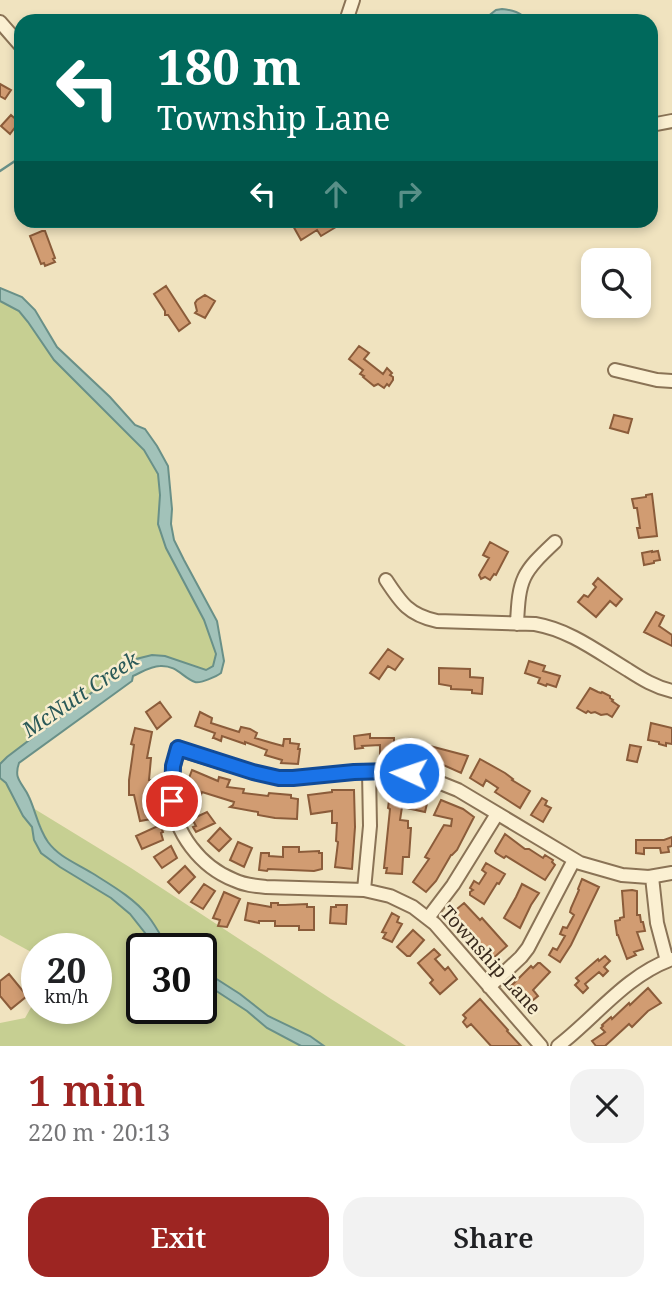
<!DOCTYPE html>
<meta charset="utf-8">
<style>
body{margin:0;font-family:"Noto Serif",serif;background:#f2f2f2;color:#202124;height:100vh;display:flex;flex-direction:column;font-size:26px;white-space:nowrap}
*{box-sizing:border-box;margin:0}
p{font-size:23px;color:#757577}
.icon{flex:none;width:38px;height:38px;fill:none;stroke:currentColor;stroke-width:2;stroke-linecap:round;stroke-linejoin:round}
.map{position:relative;height:1046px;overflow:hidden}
.side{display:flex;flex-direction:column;background:#fff;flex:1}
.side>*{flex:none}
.top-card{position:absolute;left:14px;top:14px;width:644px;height:214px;border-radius:21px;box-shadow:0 4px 10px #0003;background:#00695c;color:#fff;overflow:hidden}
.controls{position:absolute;left:581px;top:248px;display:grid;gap:14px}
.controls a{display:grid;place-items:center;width:70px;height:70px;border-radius:14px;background:#fff;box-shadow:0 4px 10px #0003;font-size:35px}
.speed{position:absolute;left:21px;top:933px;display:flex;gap:14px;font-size:35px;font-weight:700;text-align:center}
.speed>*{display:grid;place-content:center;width:91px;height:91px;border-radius:50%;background:#fff;box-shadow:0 4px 10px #0003;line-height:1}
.speed small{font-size:18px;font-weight:400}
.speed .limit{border:4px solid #111;border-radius:10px;background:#fff;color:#111}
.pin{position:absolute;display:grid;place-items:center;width:60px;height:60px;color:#fff;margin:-30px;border:4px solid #fff;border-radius:50%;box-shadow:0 2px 7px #0007}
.me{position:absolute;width:77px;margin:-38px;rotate:273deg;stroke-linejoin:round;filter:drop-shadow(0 0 5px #0008)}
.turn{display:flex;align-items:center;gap:24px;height:147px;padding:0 28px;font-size:32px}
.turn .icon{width:91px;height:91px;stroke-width:2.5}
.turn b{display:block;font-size:49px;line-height:60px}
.lanes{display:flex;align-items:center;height:66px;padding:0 28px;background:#0003;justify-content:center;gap:35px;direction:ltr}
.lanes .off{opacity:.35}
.round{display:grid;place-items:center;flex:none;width:74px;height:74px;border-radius:21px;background:#f2f2f2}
.summary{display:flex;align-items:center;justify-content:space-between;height:119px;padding:0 28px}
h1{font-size:42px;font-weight:600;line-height:52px;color:#9d2522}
.primary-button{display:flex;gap:14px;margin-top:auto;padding:14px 28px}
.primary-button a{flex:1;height:80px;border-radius:21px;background:#9d2522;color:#fff;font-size:28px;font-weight:600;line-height:80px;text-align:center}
.primary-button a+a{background:#f2f2f2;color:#202124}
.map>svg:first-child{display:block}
.green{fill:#c6cf92;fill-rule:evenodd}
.water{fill:#a2c2b9;stroke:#699088;stroke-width:2}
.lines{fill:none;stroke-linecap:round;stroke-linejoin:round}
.stream{stroke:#699088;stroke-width:2.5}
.building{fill:#d19c72;stroke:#8b5c3a;stroke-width:2}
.minor-casing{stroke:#8a7356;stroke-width:16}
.minor{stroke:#fbf0d2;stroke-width:12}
.route-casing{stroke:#114b97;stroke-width:18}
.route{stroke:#1a73e8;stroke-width:12}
.labels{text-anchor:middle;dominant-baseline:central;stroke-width:5;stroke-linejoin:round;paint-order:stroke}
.street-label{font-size:19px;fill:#392a1c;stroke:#f7edcf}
.water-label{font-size:21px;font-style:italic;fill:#2a5958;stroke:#f7edcf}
</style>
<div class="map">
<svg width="672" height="1046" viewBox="0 0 672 1046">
<rect width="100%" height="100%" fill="#f0e3bf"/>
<!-- green -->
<path class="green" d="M0,301L19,311L28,322L54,360L144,450L158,474L160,495L158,524L166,548L204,620L216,654L213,666L206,670L165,656L136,659L0,764Z
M0,778L6,783L23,816L32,827L34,840L41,853L60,867L111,898L130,914L138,923L160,937L92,873L58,853L46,839L33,808L131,868L331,999L406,1046H0V1023L25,1018L37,997V1008H96V948H37V962L33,953L0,935ZM142,948H201V1008H142Z"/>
<!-- water -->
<path class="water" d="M502,9C512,10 521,12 528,21H482L496,10Z
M0,288L22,297L35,310L57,347L110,397L135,425L145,429L157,446L168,466L172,509L171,524L174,540L184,560L217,621L224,661L221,673C217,676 200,684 195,682C183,678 177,665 160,666C151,666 142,672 133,676L132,681L121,689L19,763C13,780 23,783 29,797C36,812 38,828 48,842C59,857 76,863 92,873C111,885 134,898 148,916C156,926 162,938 168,948H157L130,914L111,898L60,867L41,853L34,840L32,827L23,816L6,783L0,778V764L7,757L136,659L152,655L165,656L206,670L213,666L216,654L204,620L166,548L158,524L160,495L158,474L144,450L54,360L28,322L19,311L0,301Z
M201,969L240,994L268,1016L310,1036L324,1046H301L267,1028L247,1011L201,981Z"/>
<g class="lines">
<!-- stream -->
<path class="stream" d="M0,171L21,157"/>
</g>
<!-- building -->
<path class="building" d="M0,84L11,90L5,99L0,96Z
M11,115L19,122L10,134L1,126Z
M298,220H332L336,227L321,236L317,230L301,240L292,224Z
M42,231H45L55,258L53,259L55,262L45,266L44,263L41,264L30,236Z
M166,286L190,323L179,331L168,315H165V311L154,294Z
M205,295L215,301L205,318L195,313L197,311L195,303L197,300Z
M615,306H640V308H642L641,316L631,315V317L614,316Z
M359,346L369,353L364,359L383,374L387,368L392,373L390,375L393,377V380L389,386L387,384L384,388L378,384L374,386L363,377L364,376L360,374L363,370L349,359Z
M614,415L632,419L628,433L610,428Z
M652,494L657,536L639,538L637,528H640L637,508H634L632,499L646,497V495Z
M490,542L508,552L496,575L494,574L490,580L485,577L481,579L479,575L489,558L483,555Z
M652,551V552L658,551L660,560L654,561V563L644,565L642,553Z
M598,578L622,599L616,606L610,601L596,617L578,602L584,595L588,597L596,587L593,584Z
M656,612L664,616L659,626L672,635V646L644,632Z
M388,649L403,659L395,670L388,666L379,679L370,673Z
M529,661L545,666L543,671L560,676L556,687L547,684L546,686L538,683L540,678L525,673Z
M439,668L470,669V677L483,678L482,694L472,693V690L451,689V686L439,684Z
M590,688L598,692L601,693L602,692L610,696V698L613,700L612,701L619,706L612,717L607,714L601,715L595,712L591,713L588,711L586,713L577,708Z
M160,702L171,717L157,729L146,712Z
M200,712L212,718L211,723L239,732L241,727L250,729L257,733L255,738L272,743L283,746L284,739H290V743L299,744L298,749H300L298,764L281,763L282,760L265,755L267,750L245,742V744L222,736L221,741L214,738H213L215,733L195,726Z
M651,723L672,728V744L666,743V746L659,744V742L648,740Z
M135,728L152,732L147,758H151L149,780H155V788H152V803L155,802L157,818L140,821L134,795H129V780L134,745L131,744Z
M370,734V738H394V756H383V754H380V745L362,746L363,748L355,749L354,736Z
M407,740L468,756L461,773L439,763V764L417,759L416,760L404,757Z
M630,745L641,747L637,762L627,760Z
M480,759L505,773L513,779L512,780L530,791L520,808L495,792L498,788L486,780L483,786L470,778Z
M192,770L218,781L219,777L230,780L227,787L244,789L243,793L268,796L269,793L291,795V798L298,799L297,819L275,818L258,815V812L230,807L233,805L234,802L202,792L201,795L196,793L194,798L183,794Z
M396,789L429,795L425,812L402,807L400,820L408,821V828H411L409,857H403L402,874L386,873L387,868H384L390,809L388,808L390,793H395Z
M332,790H354L355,827L352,869L335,867L338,842L336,841L337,823H332V811L311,814L308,795L332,792Z
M542,798L547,801L545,805L551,808L543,822L531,815Z
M441,800L463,809L474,817L457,850L452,855H451L436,881L426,892L413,882L429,859L425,857L444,825L451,826L452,819L434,815Z
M207,812L215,823L196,832L193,827L196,826L192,819Z
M160,825L163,832L161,833L163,840L142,849L136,836Z
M220,828L231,839L219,851L208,841Z
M505,834L525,849H529L543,858L545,855L553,860L552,862L555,865L545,880L506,856L504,858L496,853L495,851Z
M672,837V846L668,847L669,852L661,853L660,848H644V854L636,853V840H664Z
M238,842L252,848L244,867L230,860Z
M171,846L177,858L162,868L154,857Z
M283,847H299V852L319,851V853H322V869L314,871L268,869L267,871L259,870L261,853H269V856L283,857Z
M486,863L505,874L499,884L497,883L484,904L470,895V892L473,890L470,888L474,881L479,884L486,873L482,870Z
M185,866L195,877L179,893L168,882Z
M582,879L599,887L571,945L560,962L549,955L553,948L557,950L565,936L560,934L563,927L567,928L574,915L570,912L571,908L579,890L578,889Z
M204,884L215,891L203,909L191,902Z
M522,884L539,893L531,905L520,928L504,918L516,897Z
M632,890L637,891V915H640L641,922H643L645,931L637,932L643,949L634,952L636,955L627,959L618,935H617L615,921L620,920V918L624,917L622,891Z
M224,892L240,899L227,927L218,926L220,920L213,918Z
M248,903L271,907V903H278V905H285L307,904V907H314V930H299V926H275V921H259V923L245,920Z
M464,903L480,920L482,918L507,946L490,961L485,956H484L452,920L456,917L452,913Z
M336,905H347L346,924L330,923L331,907H336Z
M392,913L399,917L397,922L402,924L392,942L383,938L386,933L382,932Z
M413,930L424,940L410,956H407L397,947Z
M434,949L440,955L435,959L445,970L448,967L457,979L440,994L430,983L433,980L418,963Z
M605,956L610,961L604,967L608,971L603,976L599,972L585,984L588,988L583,993L575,985L579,981L576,978L598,959L599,961Z
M538,963H540L550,972L533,990L538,996L527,1005L510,987L531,966L533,968Z
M9,974L27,996L11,1009L0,996V981Z
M648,988L661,1003L648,1011L632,1027L629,1024L605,1046H596L592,1041L605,1032L601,1028L603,1026L602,1025L611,1017L612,1019L629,1003L630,1005Z
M480,999L508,1030L507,1031L521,1046H491L471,1024L467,1027L463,1022L466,1018L463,1015Z"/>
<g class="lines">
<!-- minor casing -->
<g class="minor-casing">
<path id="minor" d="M346,21L353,0
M0,22L21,46
M651,125L672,121
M615,370L657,380L672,381
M386,580C401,603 409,615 437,621L535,624C570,630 598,652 628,670C642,679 655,687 672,691
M517,624C519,578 522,573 555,542
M652,877L657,923L667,961
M364,890L370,826L369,771
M428,918L453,885L497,814
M489,987L521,957L528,948L574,860
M541,1046L435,924L413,907L390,896L364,890L266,887C255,886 244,885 234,880C201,867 174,833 172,797C170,780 174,764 178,749L253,772L279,778H293L352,772L391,771L428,778L458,790L580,863L622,875L649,877L672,873
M558,1046C596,1017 625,976 672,959"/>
</g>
<!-- minor -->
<use href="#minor" class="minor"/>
</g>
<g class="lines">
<!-- route casing -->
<g class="route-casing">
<path id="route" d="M172,801L173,766L178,748L253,772L279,778H293L354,772L391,771L409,773"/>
</g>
<!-- route -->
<use href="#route" class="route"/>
</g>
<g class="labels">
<!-- street labels -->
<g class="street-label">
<text transform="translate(491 960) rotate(48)">Township Lane</text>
</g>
<!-- water labels -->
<g class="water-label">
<text transform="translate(80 694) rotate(-34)">McNutt Creek</text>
</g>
</g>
</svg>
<div class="controls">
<a><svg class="icon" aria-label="search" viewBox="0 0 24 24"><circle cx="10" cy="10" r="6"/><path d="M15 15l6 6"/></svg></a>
</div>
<div class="speed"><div>20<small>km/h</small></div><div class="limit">30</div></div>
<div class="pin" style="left:172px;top:801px;background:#d93025"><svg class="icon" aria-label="arrive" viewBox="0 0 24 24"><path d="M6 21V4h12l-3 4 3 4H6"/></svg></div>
<svg class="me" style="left:409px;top:773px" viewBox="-20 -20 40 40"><circle r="17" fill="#1a73e8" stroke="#fff" stroke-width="3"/><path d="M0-11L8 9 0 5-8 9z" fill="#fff"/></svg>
<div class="top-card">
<div class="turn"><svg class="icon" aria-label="left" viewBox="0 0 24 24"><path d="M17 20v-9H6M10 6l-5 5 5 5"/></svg><div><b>180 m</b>Township Lane</div></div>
<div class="lanes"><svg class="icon" aria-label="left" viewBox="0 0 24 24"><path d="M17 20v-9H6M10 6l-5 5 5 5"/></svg><svg class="icon off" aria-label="ahead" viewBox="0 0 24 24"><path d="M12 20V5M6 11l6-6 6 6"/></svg><svg class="icon off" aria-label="right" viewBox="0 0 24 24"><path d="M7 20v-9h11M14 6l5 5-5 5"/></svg></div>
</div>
</div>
<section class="side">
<div class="summary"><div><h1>1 min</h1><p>220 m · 20:13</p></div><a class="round"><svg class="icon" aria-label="close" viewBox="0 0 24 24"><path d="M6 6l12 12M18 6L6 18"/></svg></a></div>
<div class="primary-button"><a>Exit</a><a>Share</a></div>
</section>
